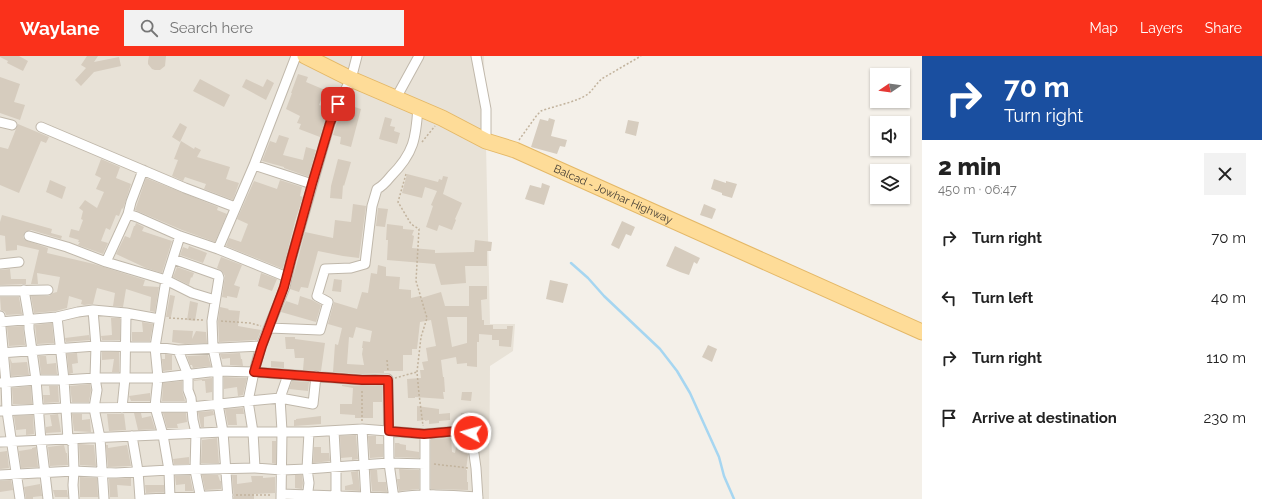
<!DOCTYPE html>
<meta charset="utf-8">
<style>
body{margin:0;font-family:Raleway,sans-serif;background:#f2f2f2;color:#222;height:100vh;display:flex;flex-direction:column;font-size:15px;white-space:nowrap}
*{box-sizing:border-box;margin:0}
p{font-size:13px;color:#767676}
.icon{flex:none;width:22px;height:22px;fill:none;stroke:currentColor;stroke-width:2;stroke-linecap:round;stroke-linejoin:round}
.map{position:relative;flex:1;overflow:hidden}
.side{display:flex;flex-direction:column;background:#fff;width:340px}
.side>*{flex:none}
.banner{background:#1a4fa0;color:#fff;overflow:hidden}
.needle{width:26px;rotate:257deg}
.controls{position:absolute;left:870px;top:12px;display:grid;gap:8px}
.controls a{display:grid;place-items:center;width:40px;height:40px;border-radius:0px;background:#fff;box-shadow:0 1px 3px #0004;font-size:20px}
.pin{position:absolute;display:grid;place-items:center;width:34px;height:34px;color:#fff;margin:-17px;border-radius:8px;box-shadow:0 2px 6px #0006}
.me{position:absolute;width:44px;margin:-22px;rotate:276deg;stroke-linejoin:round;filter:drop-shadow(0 0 3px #0008)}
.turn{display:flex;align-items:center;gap:14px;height:84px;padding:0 16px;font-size:18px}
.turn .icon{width:52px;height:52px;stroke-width:2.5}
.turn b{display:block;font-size:28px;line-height:34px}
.round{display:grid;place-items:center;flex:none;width:42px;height:42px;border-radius:0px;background:#f2f2f2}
.headline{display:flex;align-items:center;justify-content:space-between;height:68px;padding:0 16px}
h1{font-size:24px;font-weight:800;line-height:30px}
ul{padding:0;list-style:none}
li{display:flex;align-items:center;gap:12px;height:60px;padding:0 16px}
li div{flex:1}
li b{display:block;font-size:15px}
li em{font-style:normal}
header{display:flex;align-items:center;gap:24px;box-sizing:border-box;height:56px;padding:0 20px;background:#fa311b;color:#fff}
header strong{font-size:19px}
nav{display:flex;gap:22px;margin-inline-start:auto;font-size:14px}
.search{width:280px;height:36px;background:#f2f2f2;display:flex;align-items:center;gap:10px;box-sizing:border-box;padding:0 14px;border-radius:0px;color:#767676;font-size:15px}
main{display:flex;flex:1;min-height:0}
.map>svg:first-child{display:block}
.residential{fill:#e8e2d7}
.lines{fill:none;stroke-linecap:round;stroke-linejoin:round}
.stream{stroke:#a6d6f1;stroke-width:2.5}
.building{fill:#d6ccbe;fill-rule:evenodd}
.minor-casing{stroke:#c0b8ab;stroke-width:11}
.primary-casing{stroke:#e4b867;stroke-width:17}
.path{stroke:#c2b39d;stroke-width:1.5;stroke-dasharray:2 2;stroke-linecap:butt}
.minor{stroke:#fff;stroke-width:9}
.primary{stroke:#fedc98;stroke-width:15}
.route-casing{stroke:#a22012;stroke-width:10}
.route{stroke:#fa311b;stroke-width:7}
.labels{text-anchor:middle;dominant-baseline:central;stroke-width:3;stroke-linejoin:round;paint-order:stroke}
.street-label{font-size:11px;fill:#484137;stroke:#fff}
</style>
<header>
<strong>Waylane</strong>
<div class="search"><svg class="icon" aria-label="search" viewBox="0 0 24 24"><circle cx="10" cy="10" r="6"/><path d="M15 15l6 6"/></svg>Search here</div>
<nav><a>Map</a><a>Layers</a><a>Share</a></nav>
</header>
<main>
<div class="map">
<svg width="922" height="443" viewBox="0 0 922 443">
<rect width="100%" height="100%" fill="#f4f0e9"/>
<!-- residential -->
<path class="residential" d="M0,0H484L490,268H515L513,295L490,310L489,443H0Z"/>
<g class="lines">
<!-- stream -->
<path class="stream" d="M571,207L588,222L604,240L660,293L677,315L690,337L719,401L724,420L734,443"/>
</g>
<!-- building -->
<path class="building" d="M0,0H19L28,5L23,15L7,7L8,5L0,1Z
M87,0H98L94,6L119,1L121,10L94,16L81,30L75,24L86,12L81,9Z
M149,0H166L165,10L160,14H155L152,13L148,8V5Z
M298,18L308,21L306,26L325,34L319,49L329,52L320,81L299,73L301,68L297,67L300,60L286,53L292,37H291Z
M0,21L20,28L14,46L25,49L20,64L0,57Z
M200,23L230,39L224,51L193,35Z
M246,23L263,31L267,23L274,27L266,44L242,31Z
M345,48L361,53L351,91L340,88L341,81L333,79L336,69Z
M385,61L392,63L390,70L395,71L394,75L400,77L397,88L379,83Z
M549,62L555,64L551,80L567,84L565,91L560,90L557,98L531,91L540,63L548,65Z
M628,64L639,66L636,80L625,77Z
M180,67L187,71L180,86L172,81Z
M18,68L49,81L46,87L41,85L19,137L0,129V91L8,93Z
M279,79L289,82L283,99L303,104L306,91L316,94L309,121L284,112V111L262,105L270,85L276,87Z
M181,85L194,93L195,91L201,94L197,101L230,111L226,123L239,127L233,144L204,133L206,128L185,121L183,125L172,120L178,104L174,103Z
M101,103L120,111L116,122L131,128L123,153L122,152L119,160L116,159L110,174L106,172L101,185L108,187L103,198L78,189L80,186H78L79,184L69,181L71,173L79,175L83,164L81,163L83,155L79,152L85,144L97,152L104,136L96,133L101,122L95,119Z
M338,103L351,106L344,130L343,129L342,143L330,142L331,130Z
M407,118L438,126L439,123L442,124L443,120L448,121L443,138L462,147L455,163L456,164L452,174L439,169L437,175L426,171L433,150L431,149L437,135L425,131L422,142L402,137Z
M146,122L218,151L217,154L227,158L215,186L182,174L135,154Z
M714,123L726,127V125L737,128L732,142L722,139V137L711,133Z
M50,124L66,131L62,143L46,136Z
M280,124L302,131L300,140L303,141L296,162L283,213L226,190L229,182L241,186L248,168L237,163L254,125L277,133Z
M542,127L550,130L544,149L525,143L530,129L541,132Z
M353,148L366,150L359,202L343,200L318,195L308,232L301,231L299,236L290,233L305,176L333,182L335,164L351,166Z
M704,148L716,153L712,163L700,159Z
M378,152L388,153L385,171L376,170Z
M2,159L52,173L51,177L62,180L61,183L31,174L25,176L23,181L25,184L48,192L47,197L94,208L145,224L143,230L159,231L155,256L150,255L151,241L126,233L123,251L113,250L115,237L97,232L93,248L84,249L81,248L82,244L69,240L67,252L56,255L34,257L31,240H49L53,237L57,236L60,221L37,217L38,228H31L39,194L17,189V194L6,195L5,180L0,179V166Z
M622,165L635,171L631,180L626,178L619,193L611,189Z
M136,167L144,171L142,175L172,185L162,217L146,212L116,198L125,180L130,182L134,170H135Z
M387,168L403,170V173L414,174L412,179L414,180L412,192L435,194V197L474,196L475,184L492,186L491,195H487V210H465L466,227L441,229L435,208L387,204L388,184H386Z
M189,190L207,197L203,207L180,199L183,191L188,193Z
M675,190L700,202L697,208L694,206L689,219L680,216L666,210Z
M221,201L242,209L234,229L240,231L237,242L227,240V242L222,241L225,220L222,215L217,212Z
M378,209L386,211V220L400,221L399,233L411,234V242L420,240L421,242L441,236L445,250H469V230H487V243L481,244L482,264H484V269H493V273H507V270H513L511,291L499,290V284H492V279L479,278V286H477V311L467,310V307L457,308L456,301L441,304L443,321H444L445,336H443L444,343L415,341V342H408L407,323L421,322L420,314H424L422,306L428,305L426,292L436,290L431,264L420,266L417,293H412V299H403V315H384V317L362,318L333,316L335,288L338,289L342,272L328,268L334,246L357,253L362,236L368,237L371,217L377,218ZM447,261H467V287L452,291ZM356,271L372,275L370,286L363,285L362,292H363L362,298L364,309L347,308L349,281L353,282Z
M177,211L194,217L192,222L191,221L189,229L173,221Z
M10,213L11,223H26V228L0,229V214Z
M261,217L277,223L272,235L258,230Z
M334,223L342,224L341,236L332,235Z
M550,224L568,228L563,247L546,243Z
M170,239L175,240L171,261H166Z
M300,240L312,244L321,249L316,266L281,256L286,245L298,249Z
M0,241H19L22,258L6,259L5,256L1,254Z
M190,245L198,247L195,265L187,264Z
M220,251L229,253L228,254L240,255L238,270L261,274L257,284L219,286L218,265Z
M111,262H120V284H102L101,280L112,279Z
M142,266L153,268L150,285H132V276H143Z
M52,267L54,287L37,288L35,269Z
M23,270L25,289L9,290L7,271Z
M173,274L193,275L192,283L196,275L206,276L207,287L185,288L172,286Z
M89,279L90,284L66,286L65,282Z
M285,281H295V283L325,287L321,315L303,314L304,302H295L294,293H286Z
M708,289L717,293L712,306L702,301Z
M102,296H119V316H112L114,303L102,304Z
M77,297L78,307L72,308L73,317L69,318L67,298Z
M240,297L241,303H242L243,310L230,309V302L222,303L220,298Z
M165,298L172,299V314L163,315L162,303H165Z
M208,299L211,310L193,312L192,309H190L187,300Z
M39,300H46L47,308L56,307L57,318H41Z
M10,302L12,307L27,306L29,319L11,320Z
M271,305L284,306V312L271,311Z
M224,321L247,322L243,339L238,340L237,331L224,333Z
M212,322V336L206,337L205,325H202V324L194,325V324Z
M182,325V334L185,345H162L163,327Z
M292,325L309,326L308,335L289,333Z
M90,328L91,334L89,346H72L70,330Z
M342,329L362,330L382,329V346H373V362H355V359L340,358V348H352L353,332L342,330Z
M31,330L32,348H13L12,332Z
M49,330H58L59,346L44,347L43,339H50Z
M462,336H472L471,345L461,344Z
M150,337V345H131L129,340Z
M417,350L439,353V358L450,357V364L439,365V367L429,368V364L425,365V364L417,365Z
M243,352L244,358H236L237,369H228L225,353Z
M213,355L214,359L204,361V371H201L198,356Z
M134,357H141L142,362L151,360L155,373L138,374Z
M163,357H186L187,366L177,368L178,372H167Z
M461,357L471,359L469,368L459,369Z
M58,358L61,376L46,377V371L52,370L50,359Z
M72,358H82V364L90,363L91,376L74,375Z
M101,358H124L126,374L109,375L107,358Z
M33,359L34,378L26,379V373L16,374L14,360Z
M321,360V368L294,370V364H296V363Z
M356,379L358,403L352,404V401L341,402L340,380Z
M368,380H376V388H383V401L370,402Z
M217,382L219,407H201L202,384Z
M451,382L452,396L455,397L456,391L464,389L465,394L467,395L468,399L466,414H467V426H468V434L431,433V383Z
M272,385H276V408L272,407Z
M395,387H399L400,388L406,389V394L419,396V402L395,401Z
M79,388L94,389L96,410L80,409Z
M64,389L66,397H67L68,409L50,410L48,391Z
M106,389H108V392L127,389L131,410L108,411Z
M36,391L38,411L21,412L19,395L32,393V392Z
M314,391H321V397H329L330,405L313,407Z
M7,395L9,412L0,413V396Z
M189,401V408H174L173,403Z
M399,413L419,414V433L399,435L397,423H400Z
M370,414H377L378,426H386L387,436L372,435Z
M358,415L360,435L345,434V430L353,428L351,416Z
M202,419H218L220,425H221V433L205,434Z
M232,419H237V428L252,426L251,420H263V422L275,421V437L254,438V443H234Z
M295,419H302L303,427L302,433L295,432Z
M175,420H190L193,435H185V428L176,429Z
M80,421L97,422L98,441H80Z
M131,422V430L117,429L118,441H110L109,423Z
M11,424L13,434L0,436V425Z
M40,428L42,440L33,441V443H26L24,431Z
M145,429H164V436L146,437Z
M53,434H67L68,441H55Z"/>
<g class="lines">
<!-- minor casing -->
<g class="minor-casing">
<path id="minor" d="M476,0L486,53V85
M396,42L419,0
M0,66L12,69
M41,71L185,132L235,151
M254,109L312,128
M143,114L131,146L128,158L137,161L180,180L218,193L287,221
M29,180L67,191L106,206L166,224L192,237L215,244
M218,193L254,109L296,0
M173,203L218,219L219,222L212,265L213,292L218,315V348L223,376L228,443
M106,206L128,158
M0,208L19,206
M24,234L29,263V273L36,324L41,385L48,443
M0,235L48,234
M93,254L96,290L95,322L97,334L94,352L100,382L104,443
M0,260L6,327L7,355L20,443
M57,261L64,324L68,383L73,387L74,415L73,429L74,443
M0,266L57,261L78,256L93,254L126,257L159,263
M269,272L320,274L328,246L317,240L325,213L351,212L365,208L372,150L377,133C383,130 387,125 391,120C414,97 416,82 418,51
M178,294L188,319V334L191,342L193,364L196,377L195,414L201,443
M0,297L96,290L155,291L178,294L261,290
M0,327L36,324H64L95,322H158L218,315L254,316L362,324L388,323L389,407L394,443
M122,352L125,322L126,257
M0,355L65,352L191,351L248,345L280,342L313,348L316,320
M362,373L366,443
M334,375L336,411V443
M425,378V443
M132,380L138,415L140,443
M0,386L223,376H309L362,373L425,378L469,374L471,377L476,412L478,443
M255,412L253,376L248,345L254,316L261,290L285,231L291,204L330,67L338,48L351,23L357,0
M0,419L74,415L116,417L169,414L255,412L282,414L307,413L389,407L425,408
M281,438L394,442C422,437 450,439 478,441
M146,443L228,439
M170,443L169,414L163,379L155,351L158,322L155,291L166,224L180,180
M281,443L282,375L280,342L288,319
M307,443L309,427L307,413L309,376"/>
</g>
<!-- primary casing -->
<g class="primary-casing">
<g id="primary">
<path id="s1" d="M305,0L351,23L442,62L486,85L515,94L922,276"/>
</g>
</g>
<!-- path -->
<path class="path" d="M519,84L537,59L541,55C554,50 577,46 588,38C594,33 597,26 603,22L641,0
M422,86L435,70
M406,118L398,146L411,168L419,173L416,225L427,262L421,281L417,316L419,338L423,370
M169,262L203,264
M221,265L250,267L261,270
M387,304L388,315
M395,322L417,316
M362,365V333
M434,408L468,412
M236,439H272"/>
<!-- minor -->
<use href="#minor" class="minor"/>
<!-- primary -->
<use href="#primary" class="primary"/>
</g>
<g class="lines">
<!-- route casing -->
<g class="route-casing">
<path id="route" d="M338,48L330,67L312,128L291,204L284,231L262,290L254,316L362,324H388L389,375L424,378L469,374L471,377"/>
</g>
<!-- route -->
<use href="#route" class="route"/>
</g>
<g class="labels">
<!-- street labels -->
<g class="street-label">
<text stroke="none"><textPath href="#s1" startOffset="338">Balcad - Jowhar Highway</textPath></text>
</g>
</g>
</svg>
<div class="controls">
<a><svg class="needle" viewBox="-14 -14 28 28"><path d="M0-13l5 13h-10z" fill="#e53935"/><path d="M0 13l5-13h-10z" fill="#767676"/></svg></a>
<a><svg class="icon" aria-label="sound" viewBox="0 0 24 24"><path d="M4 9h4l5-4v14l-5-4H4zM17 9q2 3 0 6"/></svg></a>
<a><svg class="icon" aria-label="layers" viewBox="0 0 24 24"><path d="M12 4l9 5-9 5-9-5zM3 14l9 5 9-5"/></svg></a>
</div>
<div class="pin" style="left:338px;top:48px;background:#d93025"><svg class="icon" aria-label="arrive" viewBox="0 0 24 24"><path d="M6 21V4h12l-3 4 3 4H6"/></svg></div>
<svg class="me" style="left:471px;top:377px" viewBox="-20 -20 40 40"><circle r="17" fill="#fa311b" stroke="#fff" stroke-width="3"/><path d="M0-11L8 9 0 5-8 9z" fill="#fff"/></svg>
</div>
<section class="side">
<div class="banner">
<div class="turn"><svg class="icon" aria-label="right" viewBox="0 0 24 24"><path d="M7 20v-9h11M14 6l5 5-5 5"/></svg><div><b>70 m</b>Turn right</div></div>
</div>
<div class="headline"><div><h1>2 min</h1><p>450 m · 06:47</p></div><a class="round"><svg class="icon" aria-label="close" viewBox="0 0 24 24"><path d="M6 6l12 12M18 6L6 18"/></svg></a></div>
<ul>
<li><svg class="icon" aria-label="right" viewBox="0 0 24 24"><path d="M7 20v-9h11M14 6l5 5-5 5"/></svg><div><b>Turn right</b></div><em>70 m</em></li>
<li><svg class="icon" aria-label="left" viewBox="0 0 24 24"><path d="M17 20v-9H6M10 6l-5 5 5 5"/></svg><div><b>Turn left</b></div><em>40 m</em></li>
<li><svg class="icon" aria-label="right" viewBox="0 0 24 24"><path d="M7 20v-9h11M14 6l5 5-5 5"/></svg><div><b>Turn right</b></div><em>110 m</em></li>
<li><svg class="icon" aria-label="arrive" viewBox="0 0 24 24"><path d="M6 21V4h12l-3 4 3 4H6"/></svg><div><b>Arrive at destination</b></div><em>230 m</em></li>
</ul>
</section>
</main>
